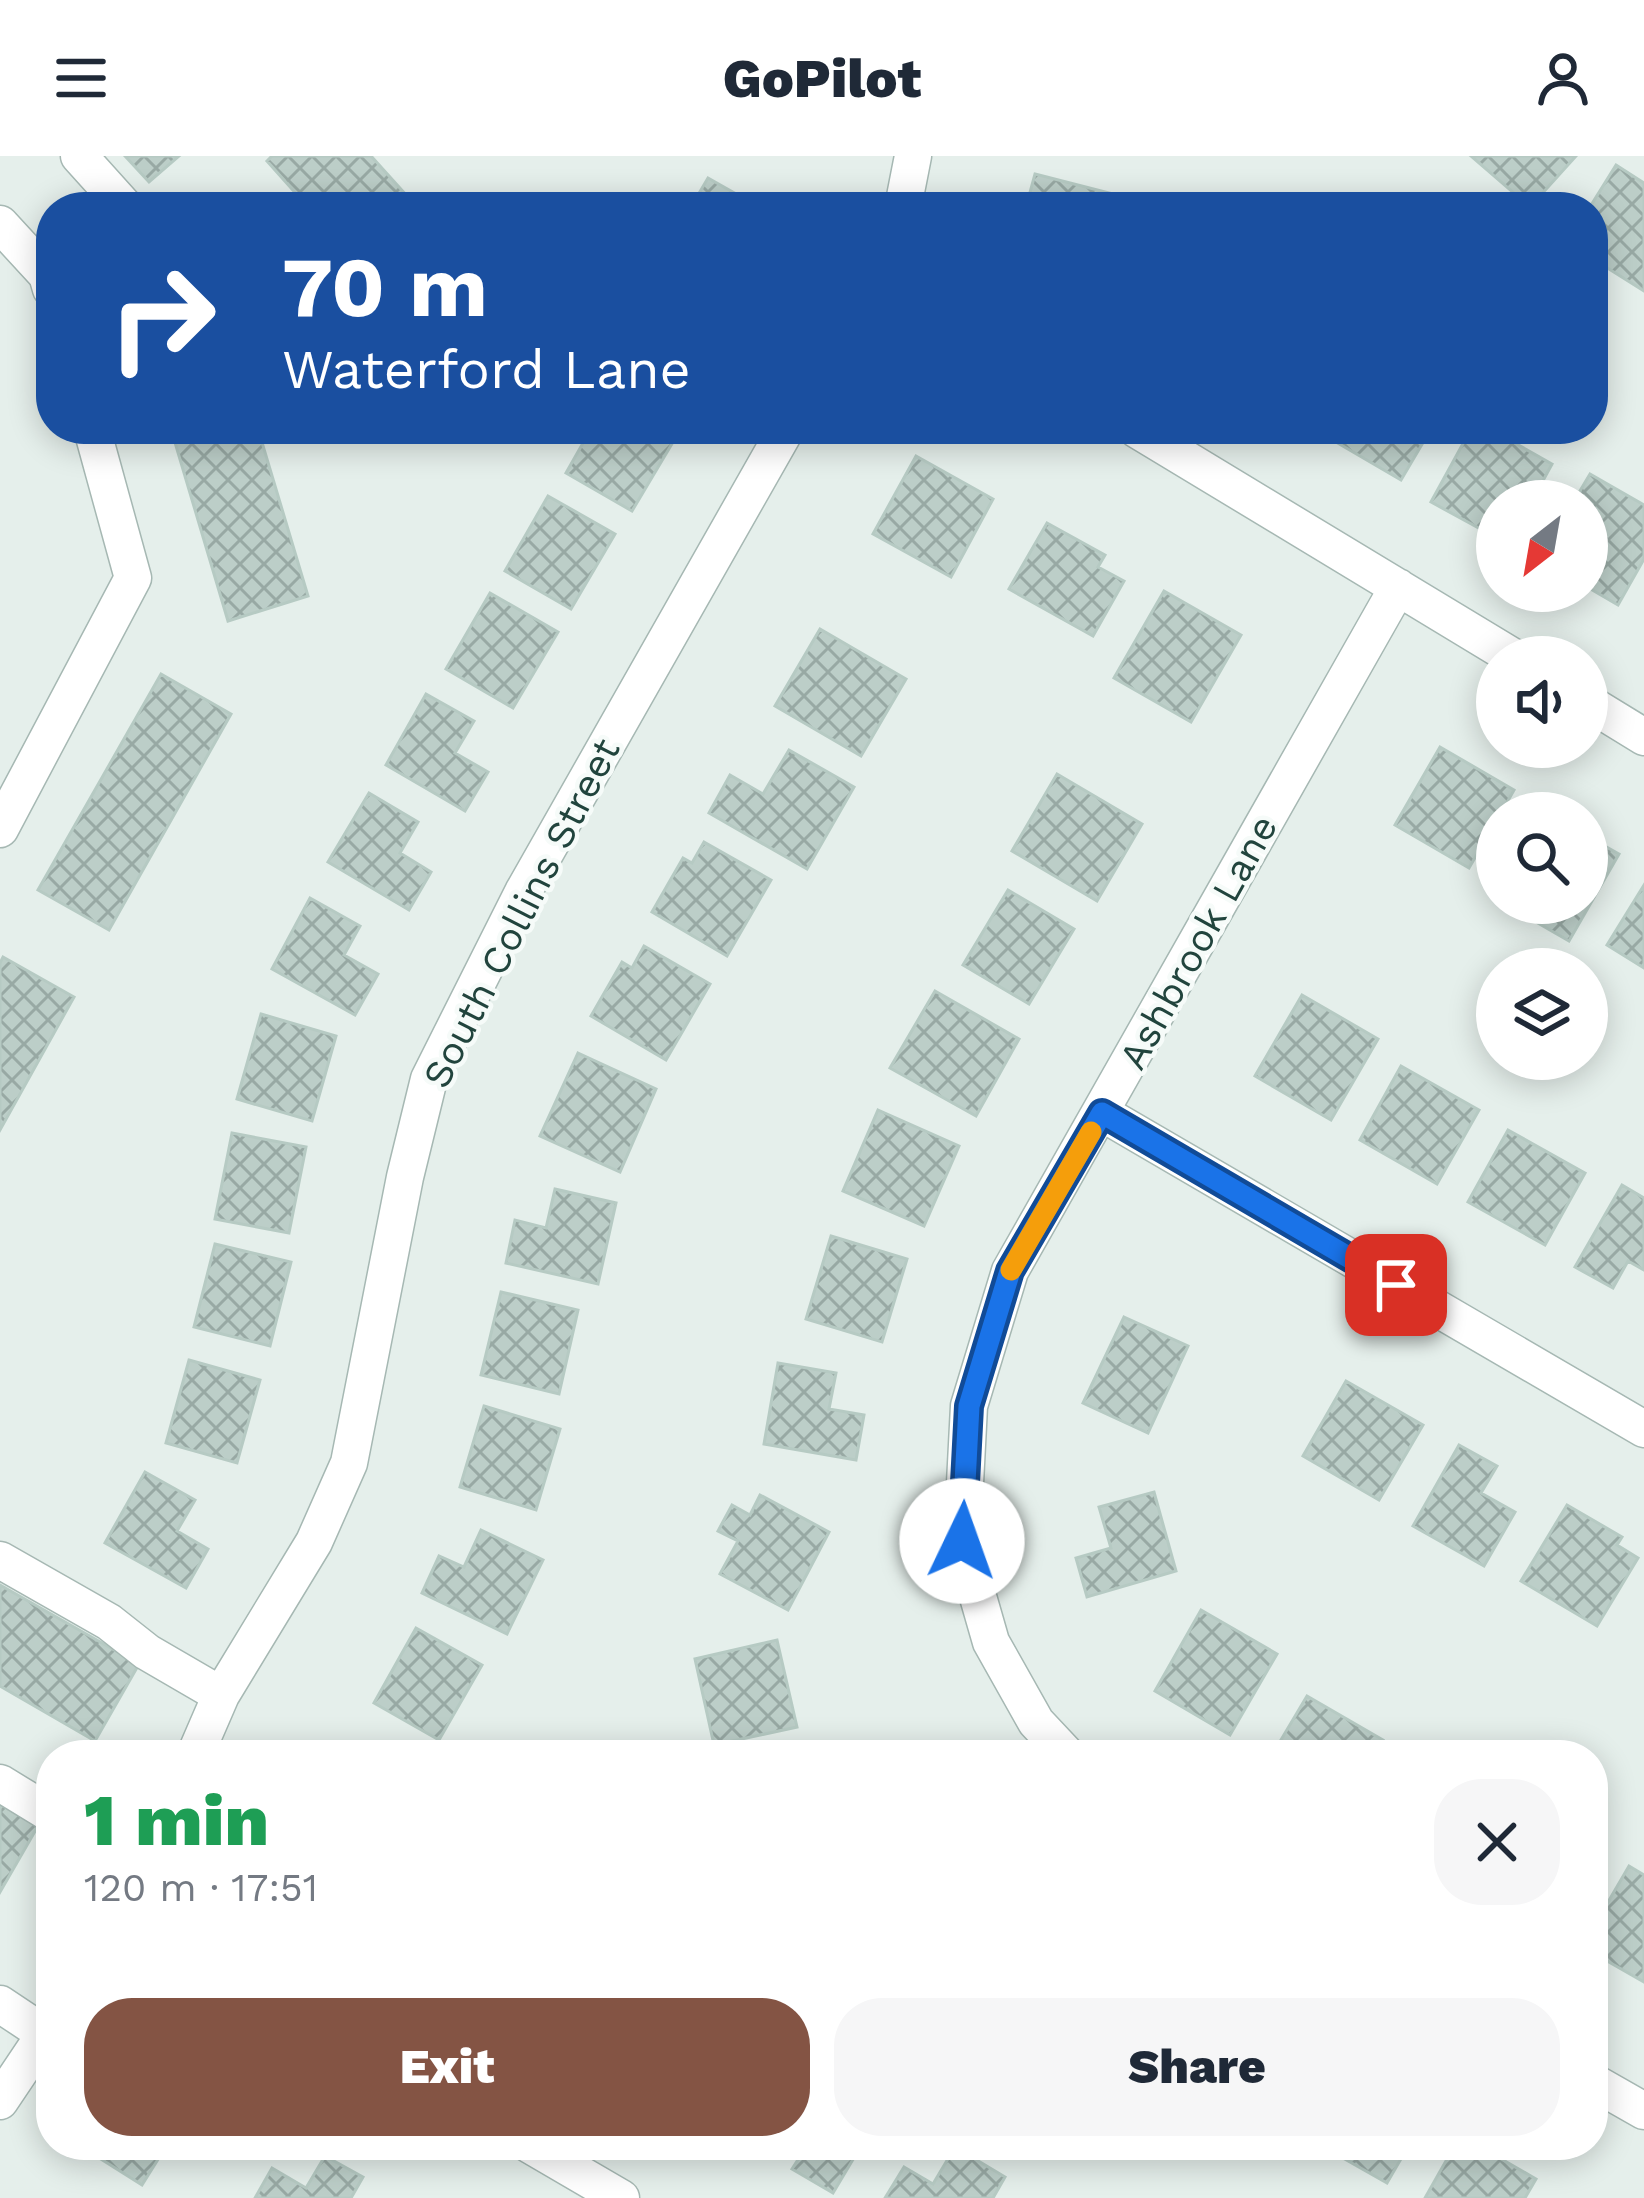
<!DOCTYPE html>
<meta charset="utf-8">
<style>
body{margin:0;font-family:"Work Sans",sans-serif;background:#f6f6f7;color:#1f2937;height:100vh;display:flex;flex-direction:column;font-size:45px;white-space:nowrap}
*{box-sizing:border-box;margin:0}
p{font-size:39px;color:#747a83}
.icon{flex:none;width:66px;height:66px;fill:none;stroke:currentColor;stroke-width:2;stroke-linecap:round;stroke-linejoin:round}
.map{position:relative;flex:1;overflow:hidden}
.side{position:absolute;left:36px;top:1584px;width:1572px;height:420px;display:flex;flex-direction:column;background:#fff;border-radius:48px;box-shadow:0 6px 30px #0003}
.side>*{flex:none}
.guide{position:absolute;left:36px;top:36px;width:1572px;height:252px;border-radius:48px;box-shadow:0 6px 30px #0003;background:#1a4fa0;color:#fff;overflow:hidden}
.needle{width:78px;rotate:211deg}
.fabs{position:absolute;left:1476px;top:324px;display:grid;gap:24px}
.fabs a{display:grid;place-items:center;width:132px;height:132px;border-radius:50%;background:#fff;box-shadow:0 6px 30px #0003;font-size:60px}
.pin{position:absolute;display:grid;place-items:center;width:102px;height:102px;color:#fff;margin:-51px;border-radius:24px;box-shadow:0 6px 18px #0006}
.me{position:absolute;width:132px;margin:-66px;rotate:3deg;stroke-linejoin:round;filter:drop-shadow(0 0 9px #0008)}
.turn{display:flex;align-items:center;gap:42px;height:252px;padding:0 48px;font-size:54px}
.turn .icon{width:156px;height:156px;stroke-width:2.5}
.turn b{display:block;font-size:84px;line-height:102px}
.round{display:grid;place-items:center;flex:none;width:126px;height:126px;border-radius:48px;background:#f6f6f7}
.head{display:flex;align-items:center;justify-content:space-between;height:204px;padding:0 48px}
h1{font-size:72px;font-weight:800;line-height:90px;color:#1e9e55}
.button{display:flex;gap:24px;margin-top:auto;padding:24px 48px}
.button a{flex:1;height:138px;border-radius:48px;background:#845444;color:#fff;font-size:48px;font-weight:800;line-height:138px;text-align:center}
.button a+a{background:#f6f6f7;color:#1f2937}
header{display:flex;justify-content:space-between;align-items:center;height:156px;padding:0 48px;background:#fff;font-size:54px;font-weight:800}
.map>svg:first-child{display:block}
.building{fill:url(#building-cross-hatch);stroke:#b6cac3;stroke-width:3}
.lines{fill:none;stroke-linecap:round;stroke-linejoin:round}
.minor-casing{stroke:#a6b8b3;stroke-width:39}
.minor{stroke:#fff;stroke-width:36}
.route-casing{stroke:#114b97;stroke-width:30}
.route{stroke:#1a73e8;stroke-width:21}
.slow{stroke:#f59e0b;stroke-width:21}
.labels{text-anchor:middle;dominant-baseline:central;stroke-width:9;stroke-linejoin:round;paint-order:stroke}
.street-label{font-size:39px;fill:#21443d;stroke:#f6fbf9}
</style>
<header><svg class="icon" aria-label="menu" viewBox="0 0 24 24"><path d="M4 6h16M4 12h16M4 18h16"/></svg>GoPilot<svg class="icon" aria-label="person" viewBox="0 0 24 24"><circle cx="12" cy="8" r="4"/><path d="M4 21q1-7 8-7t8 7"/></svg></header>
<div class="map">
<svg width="1644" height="2042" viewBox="0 0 1644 2042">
<defs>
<pattern id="building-cross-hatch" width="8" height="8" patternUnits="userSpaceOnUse" patternTransform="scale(3)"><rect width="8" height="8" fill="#bccec8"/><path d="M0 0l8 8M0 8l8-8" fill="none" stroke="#98a9a4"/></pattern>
</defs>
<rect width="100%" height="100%" fill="#e5efeb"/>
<!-- building -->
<path class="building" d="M125,0H179L149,26Z
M272,0H371L417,51H308L267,5Z
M1471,0H1576L1530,51Z
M1616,9L1644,27V135L1593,103L1590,51Z
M1035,18L1129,42L1127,51H1026Z
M708,22L759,51H691Z
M171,273H258L308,440L228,465Z
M591,273H651L673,286L632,355L566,317Z
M1328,273H1431L1401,324L1324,279Z
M1471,273H1490L1552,308L1532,345H1497V382L1431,346Z
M916,300L993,343L951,421L873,378Z
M1590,318L1644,349V403L1618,449L1587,431V345H1574Z
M548,340L615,378L571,453L505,415Z
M1047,367L1105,399L1098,411L1124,425L1093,480L1009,433Z
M1164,435L1241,479L1191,566L1114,522Z
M490,437L558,476L513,552L446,513Z
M820,473L906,523L861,600L775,550Z
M161,518L231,558L109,774L38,734Z
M426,538L474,565L455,597L488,616L465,655L386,609Z
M1440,591L1514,634L1501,657H1497V664L1469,712L1395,669Z
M789,594L854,631L807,713L709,657L730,619L763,638Z
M1057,618L1142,668L1097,745L1012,695Z
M369,637L418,666L400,697L431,716L409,754L328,706Z
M1587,680L1619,698L1569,785L1503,747H1587Z
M704,686L771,724L727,800L652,756L683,702L692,707Z
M1644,729V812L1607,789Z
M1008,734L1074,773L1029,848L963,809Z
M310,742L360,770L344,799L378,818L355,859L272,813Z
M644,790L710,828L666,904L591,860L622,806L632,812Z
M3,801L74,841L0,974V807Z
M935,835L1019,883L976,960L890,912Z
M1302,839L1378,883L1331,964L1255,920Z
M261,858L336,880L312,965L237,943Z
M578,897L656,933L620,1016L540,980Z
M1401,910L1479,954L1437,1028L1360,984Z
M878,954L959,990L924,1070L843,1035Z
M1508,974L1585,1017L1545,1089L1468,1046Z
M232,977L306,991L289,1077L215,1063Z
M1622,1029L1644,1042V1114L1628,1105L1613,1132L1575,1111Z
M555,1033L616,1047L598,1128L506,1107L515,1064L546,1072Z
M831,1080L907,1103L882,1186L806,1163Z
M215,1088L291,1106L270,1190L194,1171Z
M501,1136L578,1154L559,1238L481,1219Z
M1124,1161L1188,1190L1148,1277L1083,1247Z
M189,1204L260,1224L237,1307L166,1287Z
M778,1207L836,1217L829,1253L864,1259L856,1304L764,1288Z
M1346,1225L1423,1269L1379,1344L1303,1300Z
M484,1250L560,1273L536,1354L460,1331Z
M1459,1289L1497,1310L1481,1337L1515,1356L1484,1410L1413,1370Z
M145,1316L195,1344L177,1375L208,1393L186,1432L105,1387Z
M1154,1336L1176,1415L1087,1441L1076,1402L1111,1392L1099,1351Z
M760,1339L829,1376L788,1454L720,1418L738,1385L718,1375L732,1349L750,1359Z
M1567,1349L1622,1381L1617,1389L1638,1402L1597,1470L1521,1425Z
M481,1374L543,1404L507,1478L422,1437L439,1400L464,1411Z
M0,1429L139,1508L95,1585L0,1530Z
M1201,1454L1277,1498L1230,1579L1155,1535Z
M416,1472L482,1509L439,1584L374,1547Z
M777,1484L797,1571L714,1589L695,1503Z
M1307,1540L1383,1584L1374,1599H1272Z
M0,1648L38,1670L0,1736Z
M1629,1710L1644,1719V1826L1593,1797V1772Z
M99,1989H167L142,2029L93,1998Z
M776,1989H848L858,1995L833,2037L792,2013L799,2002Z
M1320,1989H1409L1387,2027Z
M1455,1989H1477L1536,2023L1525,2042H1425Z
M955,1991L1005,2021L993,2042H885L904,2011L933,2028Z
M325,2000L363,2021L351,2042H255L272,2012L306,2032Z"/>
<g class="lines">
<!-- minor casing -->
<g class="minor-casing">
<path id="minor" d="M79,0L125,51
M903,51L913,0
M0,68L47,119L51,133
M1136,273L1513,501
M1587,546L1644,581
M0,673L133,422L92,273
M1102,957L1644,1273
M0,1404L109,1466L147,1496L221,1539
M195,1599L221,1539L314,1386L349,1307L405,1021L429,923L523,736L786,273
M1067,1599L1036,1566L991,1486L962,1385L969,1250L1010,1115L1398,431
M0,1627L51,1658
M0,1848L45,1878
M1593,1926L1644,1955
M0,1945L51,1869
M530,1989L621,2042"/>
</g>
<!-- minor -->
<use href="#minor" class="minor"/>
</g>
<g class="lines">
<!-- route casing -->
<g class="route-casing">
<path id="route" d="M962,1385L969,1250L1010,1115L1102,957L1396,1129"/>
</g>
<!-- route -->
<use href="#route" class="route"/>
<!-- slow -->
<path class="slow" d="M1011,1114L1091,976"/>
</g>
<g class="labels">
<!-- street labels -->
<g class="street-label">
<text transform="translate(521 757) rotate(-63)">South Collins Street</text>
<text transform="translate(1198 786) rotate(-61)">Ashbrook Lane</text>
</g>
</g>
</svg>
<div class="fabs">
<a><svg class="needle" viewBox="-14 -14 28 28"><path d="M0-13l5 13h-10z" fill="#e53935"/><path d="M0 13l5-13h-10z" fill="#747a83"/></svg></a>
<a><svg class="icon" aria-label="sound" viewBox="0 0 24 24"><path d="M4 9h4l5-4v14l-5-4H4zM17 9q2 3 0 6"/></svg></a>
<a><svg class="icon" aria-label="search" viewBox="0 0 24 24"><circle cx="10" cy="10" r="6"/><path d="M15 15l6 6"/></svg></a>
<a><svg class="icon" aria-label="layers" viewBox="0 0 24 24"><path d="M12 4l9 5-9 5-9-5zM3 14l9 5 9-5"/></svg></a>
</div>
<div class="pin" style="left:1396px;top:1129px;background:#d93025"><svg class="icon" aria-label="arrive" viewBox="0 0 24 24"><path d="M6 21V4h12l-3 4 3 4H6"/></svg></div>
<svg class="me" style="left:962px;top:1385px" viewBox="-20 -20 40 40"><circle r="19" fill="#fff"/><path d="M0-13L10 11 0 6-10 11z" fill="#1a73e8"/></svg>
<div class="guide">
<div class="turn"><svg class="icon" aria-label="right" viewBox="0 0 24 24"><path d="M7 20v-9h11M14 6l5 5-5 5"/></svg><div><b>70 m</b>Waterford Lane</div></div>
</div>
<section class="side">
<div class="head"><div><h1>1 min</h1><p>120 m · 17:51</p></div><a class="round"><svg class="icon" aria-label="close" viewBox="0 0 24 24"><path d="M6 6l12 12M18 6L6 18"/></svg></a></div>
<div class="button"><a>Exit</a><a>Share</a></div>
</section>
</div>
